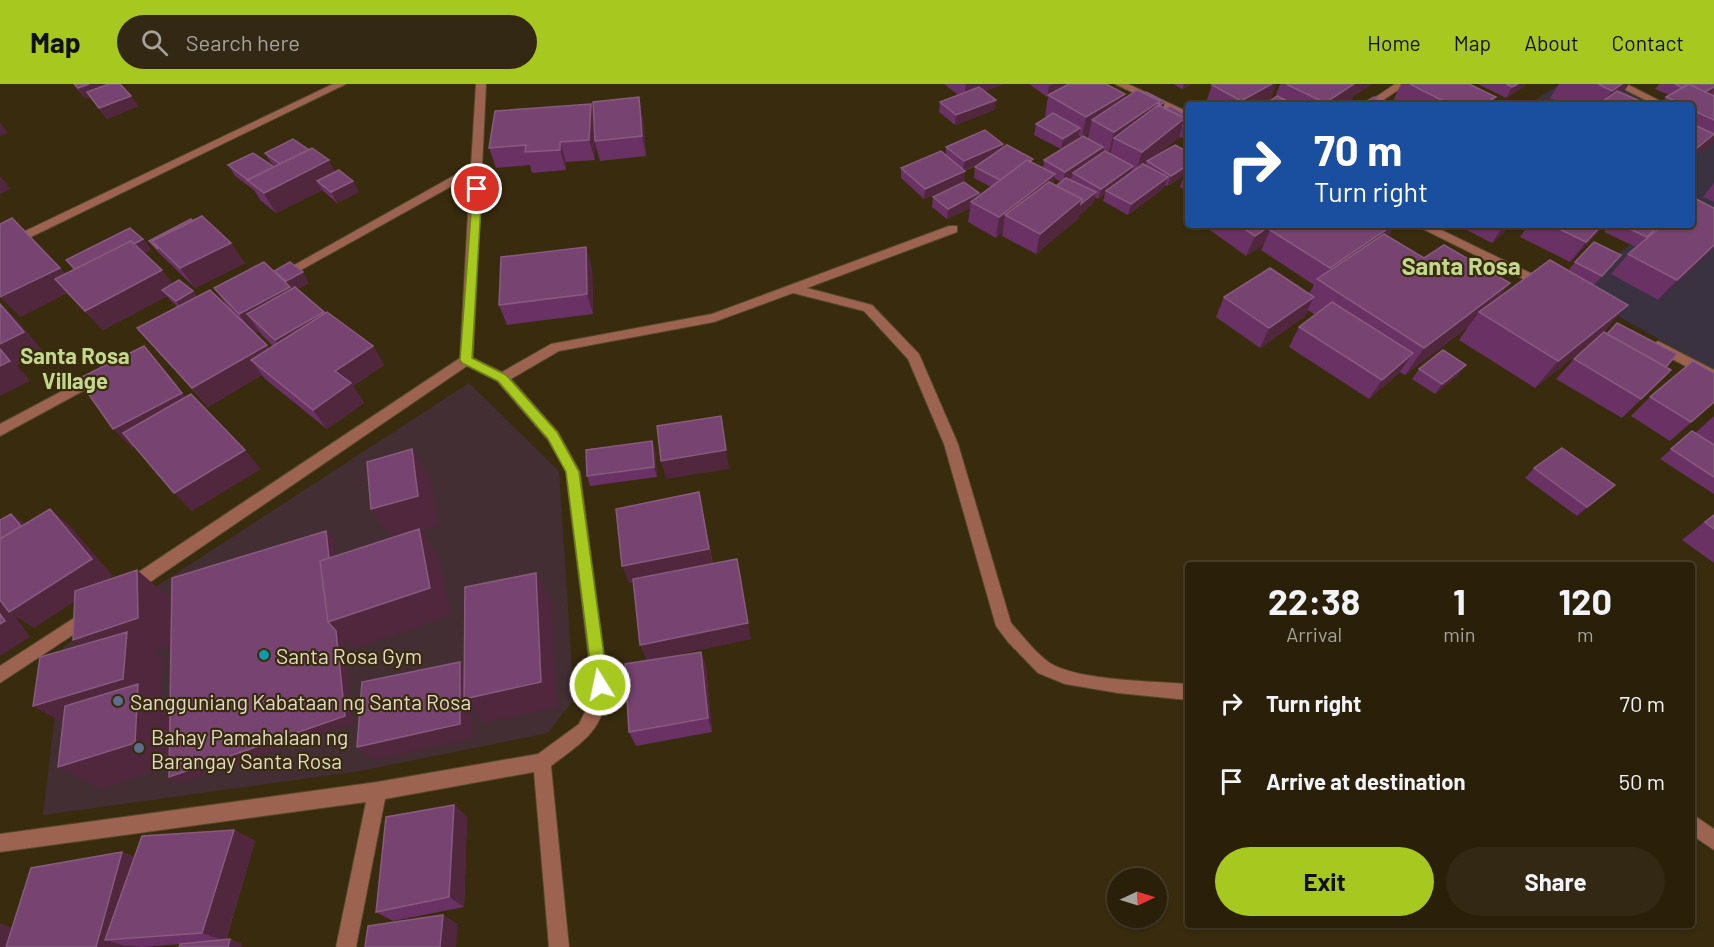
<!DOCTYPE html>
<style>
body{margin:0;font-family:Barlow,sans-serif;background:#322813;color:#f1f3f6;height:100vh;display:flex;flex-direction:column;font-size:22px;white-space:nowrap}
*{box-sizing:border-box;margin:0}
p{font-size:20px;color:#a5a39c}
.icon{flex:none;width:33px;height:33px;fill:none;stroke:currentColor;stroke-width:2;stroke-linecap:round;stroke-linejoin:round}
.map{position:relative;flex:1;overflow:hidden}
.panel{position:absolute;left:1185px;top:478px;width:510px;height:366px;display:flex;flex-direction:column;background:#2a200a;border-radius:6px;box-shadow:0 2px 4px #0004,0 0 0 2px #463e2b}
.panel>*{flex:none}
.top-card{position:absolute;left:1185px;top:18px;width:510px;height:126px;border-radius:6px;box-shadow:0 2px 4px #0004,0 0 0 2px #463e2b;background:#1a4fa0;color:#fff;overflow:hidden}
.needle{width:39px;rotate:86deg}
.tools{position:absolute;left:1107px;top:784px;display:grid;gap:12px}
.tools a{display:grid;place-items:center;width:60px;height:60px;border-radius:50%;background:#2a200a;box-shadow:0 2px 4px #0004,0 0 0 2px #463e2b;font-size:30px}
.pin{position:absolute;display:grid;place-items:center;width:51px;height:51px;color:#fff;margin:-26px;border:3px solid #fff;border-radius:50%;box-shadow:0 2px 6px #0007}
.me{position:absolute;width:66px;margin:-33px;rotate:350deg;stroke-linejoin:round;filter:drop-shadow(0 0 4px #0008)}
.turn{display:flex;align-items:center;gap:21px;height:126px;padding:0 30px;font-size:27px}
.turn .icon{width:78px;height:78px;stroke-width:2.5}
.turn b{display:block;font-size:42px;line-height:51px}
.eta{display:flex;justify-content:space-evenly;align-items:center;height:102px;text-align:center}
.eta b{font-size:36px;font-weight:700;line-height:42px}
.primary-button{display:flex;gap:12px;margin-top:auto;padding:12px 30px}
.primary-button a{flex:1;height:69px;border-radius:36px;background:#a7c81f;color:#111;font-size:24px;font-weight:700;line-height:69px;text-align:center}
.primary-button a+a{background:#322813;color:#f1f3f6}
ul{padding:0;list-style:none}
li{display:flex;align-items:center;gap:18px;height:78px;padding:0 30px}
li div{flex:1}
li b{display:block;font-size:22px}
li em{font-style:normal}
header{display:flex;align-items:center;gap:36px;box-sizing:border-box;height:84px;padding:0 30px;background:#a7c81f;color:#111}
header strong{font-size:28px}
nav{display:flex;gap:33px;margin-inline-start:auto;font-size:21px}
.search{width:420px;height:54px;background:#322813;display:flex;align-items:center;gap:15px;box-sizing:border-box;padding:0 21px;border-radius:33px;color:#a5a39c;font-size:22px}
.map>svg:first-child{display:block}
.commercial{fill:#432f33}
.education{fill:#3a3141}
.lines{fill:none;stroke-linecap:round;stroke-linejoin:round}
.minor-casing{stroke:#53472c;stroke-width:2}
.minor{fill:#9c6350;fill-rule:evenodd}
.wall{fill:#6a3165;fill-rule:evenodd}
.shaded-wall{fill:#51273e}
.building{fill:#774370;stroke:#885b7e;stroke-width:1.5}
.route{fill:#a7c81f;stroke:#6d8214;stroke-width:1.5}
.culture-dot{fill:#0f9aa8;stroke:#382b0e;stroke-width:2}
.service-dot{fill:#5c6f8a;stroke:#382b0e;stroke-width:2}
.labels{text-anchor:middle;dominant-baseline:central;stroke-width:4.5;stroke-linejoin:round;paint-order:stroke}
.poi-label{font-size:21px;fill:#e2dac9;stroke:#382b0e;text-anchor:start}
.neighbourhood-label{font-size:22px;font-weight:bold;fill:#c3d88d;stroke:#382b0e}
.quarter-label{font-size:24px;font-weight:bold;fill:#c3d88d;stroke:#382b0e}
</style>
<header>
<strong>Map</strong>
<div class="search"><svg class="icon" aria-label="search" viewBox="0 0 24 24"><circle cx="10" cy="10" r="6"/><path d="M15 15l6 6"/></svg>Search here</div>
<nav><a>Home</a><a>Map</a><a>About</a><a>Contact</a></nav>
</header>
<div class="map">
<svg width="1714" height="863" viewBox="0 0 1714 863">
<rect width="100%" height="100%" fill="#382b0e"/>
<!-- commercial -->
<path class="commercial" d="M469,299L559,387L574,615L548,649L360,687L43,731L63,563Z"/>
<!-- education -->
<path class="education" d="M1560,0H1610L1657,21H1527Z
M1692,37L1714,47V286L1573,207L1654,141H1692Z"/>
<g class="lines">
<!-- minor casing -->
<g class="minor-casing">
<path id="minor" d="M333,0H346L0,168V159Z
M476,0H486L473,274L502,288L551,260L712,230L949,142H957V148L807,204L872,221L919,270L958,360L1011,539C1023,552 1035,569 1050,579C1079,597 1153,597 1188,600V616L1118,609L1065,600L1038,589L1008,558L996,542L944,360L908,275L864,227L793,209L714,238L559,267L511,295L558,348L580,388L608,601C604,647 585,656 551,682L569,863H549L534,688L385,715L356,863H336L366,718L0,768V750L377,698L538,670L579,640L590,618L592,601L566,388L548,356L497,297L467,282L134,509L128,511L122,509L120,504L122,499L460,274L470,92L283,196H275L273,193L471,82Z
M1115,0H1128L1188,28V35Z
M1395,0H1407L1376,21H1364Z
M1614,0H1627L1668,21H1655Z
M1415,141H1431L1549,198L1551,201L1545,205L1541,204Z
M1658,257L1714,286V297L1653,265L1651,262Z
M100,287L107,292L105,295L0,352V340Z
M91,523L97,525L99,530L97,535L0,599V582Z
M1692,730L1714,745V766L1692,751Z"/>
</g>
<!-- minor -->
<use href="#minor" class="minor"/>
</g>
<!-- wall -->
<path class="wall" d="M73,0H120L131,12L138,22L107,35L90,13L85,14Z
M944,0H1004L985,7L996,16L994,26L955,41L939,28L940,18L958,11Z
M1029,0H1106L1125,10L1124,15L1165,18L1163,24L1188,32V50L1182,54L1179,53L1160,69L1188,68V108L1180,103L1184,92L1167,102L1165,101L1164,104L1128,131L1103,117L1105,110L1098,115L1095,113L1093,119L1079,131L1078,135L1036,170L1002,152L1003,148L996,154L968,138L970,124L947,135L932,123L933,113L962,99L924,115L901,94V84L946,71V63L1003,60V64L1043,84L1044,76L1081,53L1079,51L1078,54L1061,65L1034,51L1036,40L1047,33L1045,32L1048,12L1047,13ZM1089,49L1088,54L1083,52ZM1103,65L1109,68L1111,67L1110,70H1102ZM979,81L975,83L974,94L991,103L979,112V109L964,98V87ZM1054,94L1061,98L1056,102L1053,100Z
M1173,0H1192L1182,5Z
M1214,0H1276L1270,17L1262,21H1205L1212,1Z
M1280,0H1372L1353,12L1352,15L1343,21H1264L1275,14Z
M1401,0H1469L1496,13L1491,21H1401L1393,17Z
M1478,0H1527L1506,14Z
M1559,0H1629L1622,9L1649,21H1564L1550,14Z
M1659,0H1714V8L1710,11L1714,9V59L1700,68L1692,77V21H1660L1666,13L1669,11L1655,5Z
M591,20L593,29L643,34L646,72L600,77L595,59V76L566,78V86L532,89L530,81L496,84L489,64Z
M265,69L335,88L353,97L359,108L337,119L322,106L276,129L260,116L254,106L235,92L228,81L274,83L275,82L271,79Z
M1714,99V118L1703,113Z
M1714,124V164L1658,216L1611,190L1628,170L1636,163L1604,148L1609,141H1660L1648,154Z
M1203,141H1395L1388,153L1424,174L1500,213L1568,187L1575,178L1612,182L1594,201L1604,248L1535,304L1459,256L1468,243L1405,291L1400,288L1369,315L1289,263L1299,243L1315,231L1308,226L1304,233L1260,264L1216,233L1224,213L1309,210L1314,201L1261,166L1264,160L1246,172Z
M1457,141H1512L1492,159Z
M1528,141H1605L1570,178L1520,153Z
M143,155L151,166L144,169L173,200L193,207L197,213L228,223L214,204L276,190L274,187L309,199L297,205L325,229L373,262L384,281L353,302L364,319L327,345L265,295L262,291L208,323L137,244L178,223L170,216L167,212L103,246L67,209L20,233L66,190L74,186L66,176ZM259,247L261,250L273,262L269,264L255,249Z
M149,157L245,179L195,204L157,167Z
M592,183L593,230L507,241L499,221Z
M1574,275L1666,283L1671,286L1622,334L1556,295Z
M1419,285L1458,291L1435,310L1412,295Z
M1650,313L1714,318L1670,357L1631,332Z
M1714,332V410L1660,375L1692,347L1695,349Z
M652,357L655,366L657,393L590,402L587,392Z
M1534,384L1615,401L1577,432L1525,394Z
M699,408L713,480L751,555L653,575L701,568L706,583L712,648L636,662L629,648L647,576L633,498L629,499Z
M1714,430V479L1682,456Z
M454,721L467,733L464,823L393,837L376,828Z
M234,746L255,757L226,856L230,855L242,860L241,863H179L180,860L142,863L126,862L125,863H0V840L12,844L122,768L134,773Z"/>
<!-- shaded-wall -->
<path class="shaded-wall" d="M89,0H120L85,14L78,4Z
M966,0H1004L964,15Z
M1054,0H1077L1047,13L1049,2Z
M1184,0H1192L1182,5Z
M1272,0H1276L1270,17L1262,21H1239L1241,17Z
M1354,0H1372L1353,12L1352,15L1343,21H1324L1325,19Z
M1518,0H1527L1506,14L1512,3Z
M1622,0H1629L1624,7L1602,21L1612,7Z
M1714,3V6L1710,11H1699Z
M1125,10L1120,31L1092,36L1089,49L1082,53L1086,33Z
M131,12L138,22L107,35L99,24Z
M639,13L643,34L646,72L642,52Z
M1496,13L1491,21H1482Z
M996,16L994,26L955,41L956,31Z
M1160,17L1165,18L1162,29L1114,54L1111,67L1109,68L1114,48Z
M591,20L596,40L595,76L589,56Z
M1185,34L1179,54L1149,78L1147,77L1146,80L1136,88L1142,68Z
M0,38L8,49L0,52Z
M1188,42V50L1182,54L1185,44Z
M1080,44L1078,54L1061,65L1063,55Z
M1714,50V59L1700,68L1692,77V71L1697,64Z
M560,58L566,78V86L560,66Z
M1003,60L1002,70L963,87L964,77Z
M1103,63L1101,74L1073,89L1072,93L1063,99L1065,88Z
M329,76L339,96L317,97L322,106L276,129L264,110L255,102Z
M1188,81L1184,92L1167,102L1171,92Z
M1133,82L1130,93L1106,107L1105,110L1098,115L1101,105Z
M965,87L964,98L924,115L925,105Z
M1055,90L1051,110L1005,131L1003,148L996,154L999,133Z
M0,92L11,105L0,110Z
M1168,93L1164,104L1128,131L1131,120Z
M353,97L359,108L337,119L331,108Z
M1096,108L1093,119L1079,131L1078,135L1036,170L1040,150L1082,115Z
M979,109L978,120L971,118L970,124L947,135L948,125Z
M1271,141H1290L1270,146L1264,160L1246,172L1255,152Z
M1393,141H1395L1385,158L1322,199L1330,184Z
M1504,141H1512L1492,159Z
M1602,141H1605L1570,178L1586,158Z
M143,155L151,166L87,198L78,188Z
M231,159L245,179L195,204L180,184Z
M1714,161V164L1658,216L1677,196Z
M586,163L592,183L593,230L587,210Z
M1621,171L1612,182L1593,202L1602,192Z
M60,184L78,204L55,195L67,209L20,233L0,213Z
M162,186L178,206H162L167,212L103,246L85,227Z
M303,188L309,199L247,230L259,247L254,250L239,230L290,203L286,197Z
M1510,199L1490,227L1479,228L1468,243L1405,291L1424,264Z
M193,207L201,218L184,228L176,217Z
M1314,213L1304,233L1260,264L1269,244Z
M0,219L18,237L44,268L17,281L30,297L0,312Z
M1628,221L1604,248L1535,304L1558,277Z
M324,228L336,248L289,276L275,256Z
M267,261L281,280L251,276L262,291L208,323L192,304Z
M144,262L161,281L198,328L132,364L113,345Z
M373,262L384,281L353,302L364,319L327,345L313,326L335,287Z
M1413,269L1399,289L1369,315L1382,296Z
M1466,281L1458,291L1435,310L1442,300Z
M721,332L729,385L666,395L661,377Z
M652,357L655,366L657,393L654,383Z
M412,365L431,396L438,442L421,447L439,474L451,531L354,565L344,555L353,639L180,699L169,693L328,538L326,447L334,456L342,533L393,455L371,425Z
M245,366L261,385L192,427L174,409Z
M1615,401L1604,411L1577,432L1587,423Z
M699,408L713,482L629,499L622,482Z
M50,425L71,443L113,492L34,544L15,532L30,553L0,572V511Z
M11,430L24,439L38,457L0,481Z
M737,475L751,555L647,577L640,561Z
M137,486L171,515L173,560L154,567L163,574L161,615L175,624L173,681L101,705L58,683L75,646L33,622L112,582L73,556Z
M536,489L551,517L557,623L484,639L472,624V654L373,676L357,663L460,578L472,593Z
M701,568L706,583L712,648L708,634Z
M454,721L467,733L464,823L449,813Z
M234,746L255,757L225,857L202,849Z
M122,768L147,779L105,856L126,862L125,863H96Z
M443,831L458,840L456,863H440Z
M0,840L34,850L31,863H0Z
M230,855L242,860L241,863H228Z"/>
<!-- building -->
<path class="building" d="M74,0H89L78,4Z
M109,0H120L131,12L99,24L87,8Z
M1069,0H1106L1125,10L1086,33L1048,11Z
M1214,0H1272L1241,17L1212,1Z
M1286,0H1354L1325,19Z
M1410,0H1469L1496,13L1482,21H1451Z
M1506,0H1518L1512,3Z
M1598,0H1622L1612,7Z
M1675,0H1714V3L1705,8L1689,0L1683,4Z
M1689,0L1714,12V36L1692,26V21H1683L1666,13Z
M979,3L996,16L956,31L940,18Z
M1137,6L1160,17L1114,48L1092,36Z
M1617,7L1649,21H1602L1599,20Z
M1146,8L1165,18L1158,22L1160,17L1144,9Z
M1277,12L1295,21H1264Z
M639,13L642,52L595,57L593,18Z
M1374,13L1388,21H1360Z
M591,20L589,56L560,58V66L525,68L526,61L489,64L495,27Z
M1158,21L1185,34L1142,68L1114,54Z
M1170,22L1188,32V42L1185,44L1183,42L1185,34L1165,25Z
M1053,29L1080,44L1063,55L1036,40Z
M1692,40L1714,50L1697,64L1692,62Z
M985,46L1003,60L964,77L946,63Z
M1083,52L1103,63L1065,88L1044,76Z
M293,55L309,66L280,80L265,69Z
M1007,61L1033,75L1030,77L1027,76L1000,96L975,83Z
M1175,61L1188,68V81L1171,92L1147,77Z
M312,64L329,76L264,109L247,96Z
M941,67L965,87L925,105L901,84Z
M1105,67L1133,82L1101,105L1073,89Z
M253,69L274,83L248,96L228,81Z
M1027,76L1055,90L999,133L971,118Z
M1143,80L1168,93L1131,120L1106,107Z
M339,86L353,97L331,108L317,97Z
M1066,94L1096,108L1081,120L1082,115L1056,102Z
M964,98L979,109L948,125L933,113Z
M1049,98L1082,115L1040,150L1005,131Z
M1694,114L1714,124V161L1677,196L1628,170L1663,141H1692V116Z
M202,132L231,159L180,184L152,157Z
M12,134L60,184L0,213V140Z
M191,135L193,137L152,157L158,165L149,157Z
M1239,141H1271L1255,152Z
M1277,141H1393L1330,184L1270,146Z
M1551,141H1602L1586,158Z
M1621,141H1659L1647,153Z
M130,144L143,155L134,160L131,157L75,185L66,176Z
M1384,150L1424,174L1444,161L1510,199L1424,264L1317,195Z
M131,157L162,186L85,227L55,195Z
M1594,158L1621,171L1602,192L1575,178Z
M586,163L587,210L499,221L501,173Z
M1550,176L1628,221L1558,277L1479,228Z
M264,178L290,203L239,230L214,204Z
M290,178L303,188L286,197L274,187Z
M1270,184L1314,213L1269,244L1224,213Z
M179,196L193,207L176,217L162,206Z
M295,203L324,228L275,256L247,230Z
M210,206L267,261L192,304L137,244Z
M1332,218L1413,269L1382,296L1299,243Z
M0,220L24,248L0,260Z
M327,228L373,262L335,287L351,299L313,326L251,276Z
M1617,239L1677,270L1666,283L1607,250Z
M1604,248L1671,286L1641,315L1574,275Z
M144,262L182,309L113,345L78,295Z
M0,265L10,277L0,282Z
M1443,266L1466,281L1442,300L1419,285Z
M1693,277L1714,289V318L1691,338L1650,313Z
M191,310L245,366L174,409L123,349Z
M721,332L726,366L661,377L657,342Z
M1692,347L1714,361V393L1671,365Z
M652,357L654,383L587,392L586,366Z
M1562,364L1615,401L1587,423L1534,384Z
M412,365L418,412L371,425L367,378Z
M699,408L709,465L622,482L616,425Z
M50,425L92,475L9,528L0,516V455Z
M11,430L21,442L0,455V436Z
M1714,431V445L1705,438Z
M419,445L430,504L328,538L320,477Z
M326,447L329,474L320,477L328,538L336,547L345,632L169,693L172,494Z
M737,475L748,539L640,561L633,495Z
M137,486L138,534L73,556L75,507Z
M536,489L541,598L464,615L465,503Z
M0,530L5,537L0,540Z
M127,548L123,595L33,622L40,573Z
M701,568L708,634L629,648L625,580Z
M460,578V640L357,663L362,598Z
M138,600L135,659L58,683L65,622Z
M454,721L449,813L376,828L386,733Z
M234,746L202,849L105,856L142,752Z
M122,768L96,863H6L31,784Z
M443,831L440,863H365L368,842Z
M230,855L228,863H179L180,860Z"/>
<!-- route -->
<path class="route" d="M473,102H477L482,105L472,274L506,291L557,348L579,388L608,601L606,606L600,608L595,606L593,601L566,388L548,355L498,297L462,279L460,276Z"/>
<!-- markers -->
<circle class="culture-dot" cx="264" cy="571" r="6"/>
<g class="service-dot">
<circle cx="118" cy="617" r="6"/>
<circle cx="139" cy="664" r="6"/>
</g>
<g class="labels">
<!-- poi labels -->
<g class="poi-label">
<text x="276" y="571">Santa Rosa Gym</text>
<text x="130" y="617">Sangguniang Kabataan ng Santa Rosa</text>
<text x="151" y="652">Bahay Pamahalaan ng<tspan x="151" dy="24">Barangay Santa Rosa</tspan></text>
</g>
<!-- neighbourhood labels -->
<g class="neighbourhood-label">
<text x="75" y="271">Santa Rosa<tspan x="75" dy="25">Village</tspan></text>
</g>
<!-- quarter labels -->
<g class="quarter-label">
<text x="1461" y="181">Santa Rosa</text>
</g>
</g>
</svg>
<div class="tools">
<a><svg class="needle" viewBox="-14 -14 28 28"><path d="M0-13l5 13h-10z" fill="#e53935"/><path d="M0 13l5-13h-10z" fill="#a5a39c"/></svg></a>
</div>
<div class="pin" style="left:477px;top:105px;background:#d93025"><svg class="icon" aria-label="arrive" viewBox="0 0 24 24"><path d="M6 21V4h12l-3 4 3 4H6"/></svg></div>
<svg class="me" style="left:600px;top:601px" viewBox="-20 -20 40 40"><circle r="17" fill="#a7c81f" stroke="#fff" stroke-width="3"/><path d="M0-11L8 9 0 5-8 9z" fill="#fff"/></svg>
<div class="top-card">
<div class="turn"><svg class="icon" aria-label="right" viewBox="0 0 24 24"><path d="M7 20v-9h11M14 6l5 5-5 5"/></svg><div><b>70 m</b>Turn right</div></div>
</div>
<section class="panel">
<div class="eta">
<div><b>22:38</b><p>Arrival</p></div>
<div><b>1</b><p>min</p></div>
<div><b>120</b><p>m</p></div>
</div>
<ul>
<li><svg class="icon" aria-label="right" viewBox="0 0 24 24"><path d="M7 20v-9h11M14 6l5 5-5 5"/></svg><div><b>Turn right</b></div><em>70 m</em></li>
<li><svg class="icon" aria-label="arrive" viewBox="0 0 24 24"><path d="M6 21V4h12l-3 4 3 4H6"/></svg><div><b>Arrive at destination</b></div><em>50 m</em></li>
</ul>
<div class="primary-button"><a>Exit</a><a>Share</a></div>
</section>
</div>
